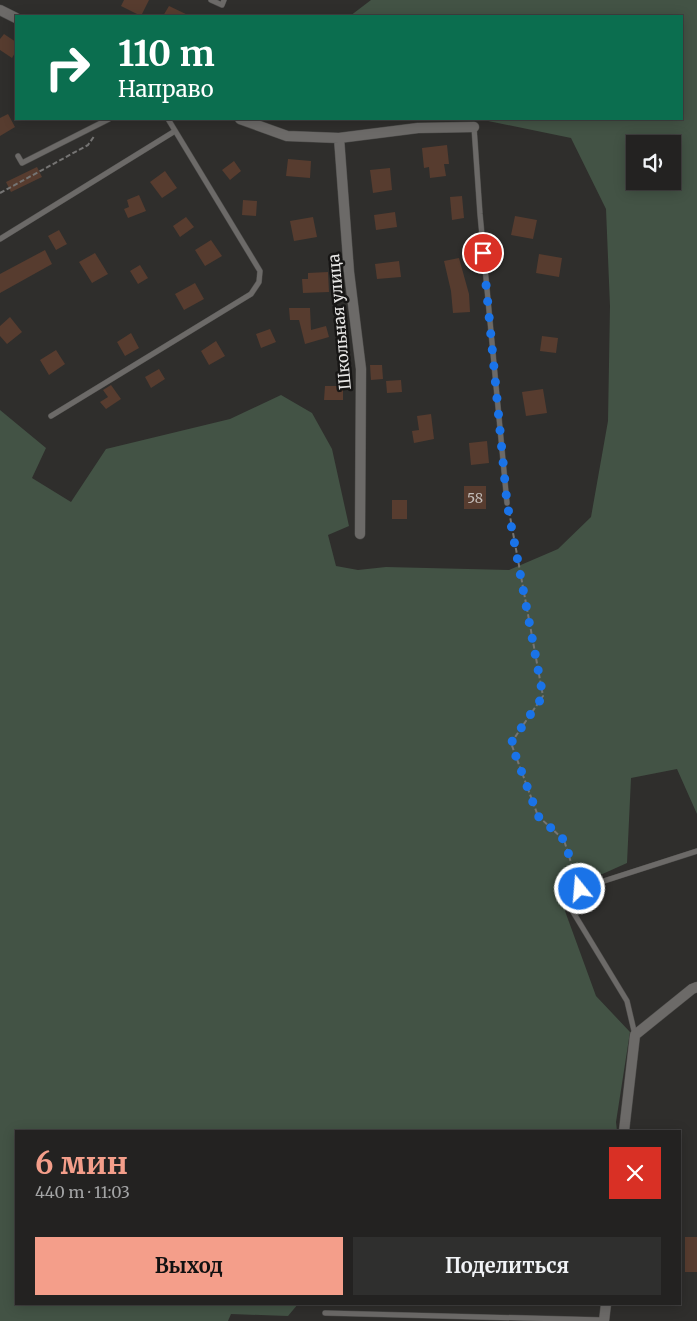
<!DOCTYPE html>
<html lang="ru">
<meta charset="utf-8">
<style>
body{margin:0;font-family:Merriweather,serif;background:#2f2f2e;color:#f1f3f6;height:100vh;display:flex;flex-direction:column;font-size:19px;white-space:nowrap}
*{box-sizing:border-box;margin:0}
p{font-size:16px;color:#a3a4a5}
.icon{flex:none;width:28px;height:28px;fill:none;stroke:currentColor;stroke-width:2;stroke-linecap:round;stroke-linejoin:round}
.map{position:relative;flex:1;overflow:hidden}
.details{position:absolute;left:15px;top:1130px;width:666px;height:175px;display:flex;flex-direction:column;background:#232221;border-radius:0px;box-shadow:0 2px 12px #0003,0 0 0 1px #403f3f}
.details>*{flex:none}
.hud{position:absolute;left:15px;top:15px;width:668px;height:105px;border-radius:0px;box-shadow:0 2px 12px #0003,0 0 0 1px #403f3f;background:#0b6e4f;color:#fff;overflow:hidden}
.buttons{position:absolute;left:626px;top:135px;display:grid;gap:10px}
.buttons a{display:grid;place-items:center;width:55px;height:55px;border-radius:0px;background:#232221;box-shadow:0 2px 12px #0003,0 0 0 1px #403f3f;font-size:25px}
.pin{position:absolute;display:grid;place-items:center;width:42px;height:42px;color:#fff;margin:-21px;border:2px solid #fff;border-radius:50%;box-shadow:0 1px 5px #0007}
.me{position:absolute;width:55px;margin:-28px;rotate:343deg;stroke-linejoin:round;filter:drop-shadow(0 0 4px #0008)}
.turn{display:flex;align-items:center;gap:18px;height:105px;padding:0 20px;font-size:22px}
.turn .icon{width:65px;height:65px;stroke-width:2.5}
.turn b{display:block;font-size:35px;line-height:42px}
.round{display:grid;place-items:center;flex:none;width:52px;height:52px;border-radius:0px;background:#2f2f2e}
.overview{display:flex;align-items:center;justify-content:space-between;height:85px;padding:0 20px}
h1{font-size:30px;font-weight:700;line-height:38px;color:#f49e8a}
.action{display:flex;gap:10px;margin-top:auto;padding:10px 20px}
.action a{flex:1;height:58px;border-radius:0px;background:#f49e8a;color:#111;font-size:20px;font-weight:700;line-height:58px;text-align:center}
.action a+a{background:#2f2f2e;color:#f1f3f6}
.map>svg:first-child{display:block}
.green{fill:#435345;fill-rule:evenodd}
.building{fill:#573c2f}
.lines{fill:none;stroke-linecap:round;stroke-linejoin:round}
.service-casing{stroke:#4d4c4a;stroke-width:6}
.minor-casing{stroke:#4d4c4a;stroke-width:11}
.path{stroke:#757473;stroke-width:2;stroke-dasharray:5 2.5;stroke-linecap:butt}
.service{stroke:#6c6a68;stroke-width:5}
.minor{stroke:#6c6a68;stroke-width:10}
.route{stroke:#1a73e8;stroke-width:9;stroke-dasharray:0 16.2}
.labels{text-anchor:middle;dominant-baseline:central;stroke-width:5;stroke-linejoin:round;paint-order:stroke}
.number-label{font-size:14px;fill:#c3bcb8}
.street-label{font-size:16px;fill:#e7e6e5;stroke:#171615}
</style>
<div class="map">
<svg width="697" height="1321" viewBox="0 0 697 1321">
<rect width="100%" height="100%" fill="#2f2e2c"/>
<!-- green -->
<path class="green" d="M371,0H697V814L677,769L631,778L627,863L578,885L565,911L596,996L630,1032L616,1122L617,1131H16V1304H298L288,1316L231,1314L228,1321H0V410L46,448L32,478L71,502L106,449L230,419L281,395L312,413L332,449L349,526L328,535L336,566L358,570L386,567L509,570L558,549L591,517L608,421L610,306L606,209L571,138L488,121L485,119H681V16H350ZM635,144H672V181H635Z"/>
<!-- building -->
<path class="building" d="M124,0H149L141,16L121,6Z
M169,6L190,16H163Z
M4,34L16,42V51L12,58L0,50V39Z
M8,114L15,127L0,136V118Z
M447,145L449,164H444L446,176L430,178L429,167L424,168L422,148Z
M288,159L311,161L310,178L286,176Z
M234,161L241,171L230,180L222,170Z
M37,167L42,177L11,192L6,182Z
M390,168L392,190L373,193L370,170Z
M165,171L177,188L162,198L150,182Z
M139,195L146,211L128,218L124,209L129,207L127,200Z
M462,196L464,218L452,220L450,197Z
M243,200L257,201L256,216L242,215Z
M395,212L397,227L376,230L374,215Z
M515,216L537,220L533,239L511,235Z
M186,217L194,227L180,237L173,226Z
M313,217L317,237L294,241L290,221Z
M59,230L67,244L56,250L48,236Z
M211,240L222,256L205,266L195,250Z
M45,250L52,264L0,293V274Z
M95,253L108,274L92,283L79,262Z
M539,254L562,258L559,277L536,273Z
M459,258L469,294L470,312L453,313L451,291L444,261Z
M399,261L401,277L377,279L375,264Z
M140,265L148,278L138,284L130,271Z
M328,272L329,292L303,293L302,279H308V273Z
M195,283L204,299L184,310L175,294Z
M289,308H310L311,330L326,326L329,337L305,344L299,320H290Z
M10,317L22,332L7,344L0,336V326Z
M270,329L276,342L261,348L256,334Z
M131,333L139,348L125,356L117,342Z
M542,336L558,338L556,353L540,351Z
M216,341L225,356L209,365L201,351Z
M56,350L65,364L49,375L40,360Z
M370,365H382L383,379L371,380Z
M159,369L165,379L151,388L145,377Z
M401,380L402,392L387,393L386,381Z
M111,385L121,399L106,409L100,402L108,397L103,390Z
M325,386H343V400H324Z
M543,389L547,413L526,416L522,392Z
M431,414L434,439L414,443L412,431L419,430L417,416Z
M487,441L489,463L471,465L469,443Z
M464,486H486V509H464Z
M392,500H407V519H392Z
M685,1237H697V1272H685Z"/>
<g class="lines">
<!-- service casing -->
<g class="service-casing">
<path id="service" d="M211,0L222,5L224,0
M474,127L480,214L507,503
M18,156L22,163L109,119
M0,239L175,131
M51,416L251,294L259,282L260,271L168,119
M635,1035L627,1001L570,907L579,889L697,851
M325,1313L604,1320"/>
</g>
<!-- minor casing -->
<g class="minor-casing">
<path id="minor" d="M0,10L16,18
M240,119L287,136L339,138L418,128L474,127
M339,138L349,272L361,369L360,534
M624,1131L635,1035L692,989L697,987
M604,1321L606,1304"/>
</g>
<!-- path -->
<path class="path" d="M0,193L88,145L95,135
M509,511L543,696L511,743L538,816L564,840L577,882"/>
<!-- service -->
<use href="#service" class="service"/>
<!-- minor -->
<use href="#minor" class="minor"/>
</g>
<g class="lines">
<!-- route -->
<path class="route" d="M483,253L507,503L543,696L511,743L538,816L564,840L580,889"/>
</g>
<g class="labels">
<!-- number labels -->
<g class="number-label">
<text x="475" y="498">58</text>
</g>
<!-- street labels -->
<g class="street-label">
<text transform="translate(339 322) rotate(-95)">Школьная улица</text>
</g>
</g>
</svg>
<div class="buttons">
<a><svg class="icon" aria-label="sound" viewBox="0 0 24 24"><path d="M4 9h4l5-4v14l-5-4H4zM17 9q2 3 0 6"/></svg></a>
</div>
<div class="pin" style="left:483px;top:253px;background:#d93025"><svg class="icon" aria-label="arrive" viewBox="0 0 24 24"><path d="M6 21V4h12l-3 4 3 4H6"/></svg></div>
<svg class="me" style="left:580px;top:889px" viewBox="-20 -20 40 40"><circle r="17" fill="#1a73e8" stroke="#fff" stroke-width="3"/><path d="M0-11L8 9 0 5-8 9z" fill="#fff"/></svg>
<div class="hud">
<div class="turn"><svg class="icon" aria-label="right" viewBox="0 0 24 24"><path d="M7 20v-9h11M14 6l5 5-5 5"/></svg><div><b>110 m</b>Направо</div></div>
</div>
<section class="details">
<div class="overview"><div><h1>6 мин</h1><p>440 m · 11:03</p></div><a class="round" style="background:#d93025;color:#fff"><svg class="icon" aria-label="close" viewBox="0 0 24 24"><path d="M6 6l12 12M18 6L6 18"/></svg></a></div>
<div class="action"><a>Выход</a><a>Поделиться</a></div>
</section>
</div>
